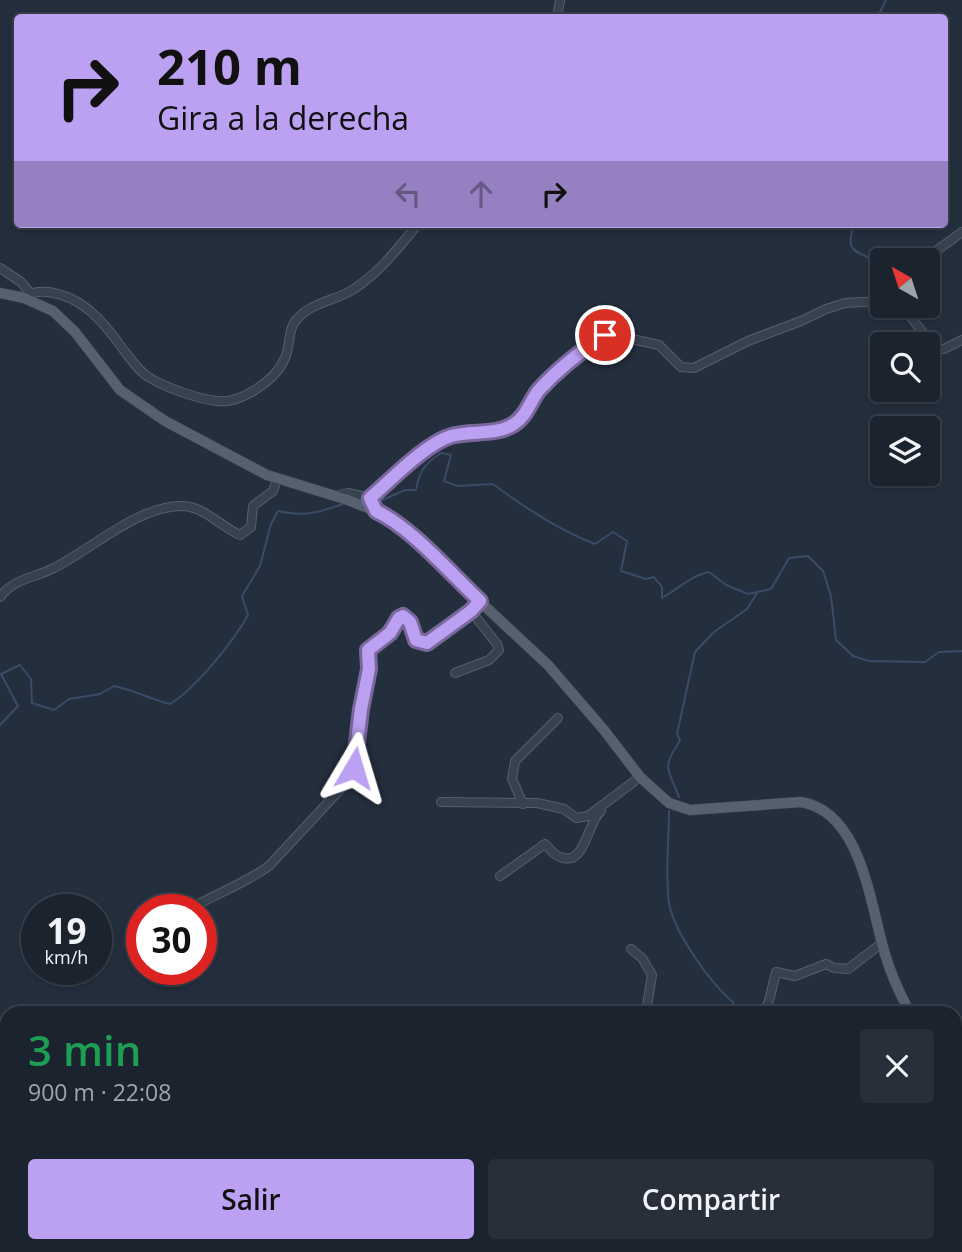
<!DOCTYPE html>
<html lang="es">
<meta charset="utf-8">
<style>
body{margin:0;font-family:"Open Sans",sans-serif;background:#282f3a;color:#f1f3f6;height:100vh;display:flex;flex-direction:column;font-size:26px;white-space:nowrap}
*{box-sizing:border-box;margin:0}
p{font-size:23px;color:#a0a4aa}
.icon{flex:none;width:38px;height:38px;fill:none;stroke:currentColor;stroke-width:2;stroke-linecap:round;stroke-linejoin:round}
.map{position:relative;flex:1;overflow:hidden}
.sheet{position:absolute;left:0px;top:1006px;width:962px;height:247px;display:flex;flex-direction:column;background:#1b232e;border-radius:21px 21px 0 0;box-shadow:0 4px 10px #0003,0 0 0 2px #39404a}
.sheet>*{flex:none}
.top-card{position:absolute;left:14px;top:14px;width:934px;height:214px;border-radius:7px;box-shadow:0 4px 10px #0003,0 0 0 2px #39404a;background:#bca0f2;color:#111;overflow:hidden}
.needle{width:46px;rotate:321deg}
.fabs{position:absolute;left:870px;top:248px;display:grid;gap:14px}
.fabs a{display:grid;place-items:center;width:70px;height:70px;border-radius:7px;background:#1b232e;box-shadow:0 4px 10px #0003,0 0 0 2px #39404a;font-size:35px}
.speed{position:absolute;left:21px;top:894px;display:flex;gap:14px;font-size:35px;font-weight:700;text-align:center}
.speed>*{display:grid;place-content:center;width:91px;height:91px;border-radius:50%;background:#1b232e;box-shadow:0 4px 10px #0003,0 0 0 2px #39404a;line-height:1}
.speed small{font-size:18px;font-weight:400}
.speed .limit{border:10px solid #d22;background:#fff;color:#111}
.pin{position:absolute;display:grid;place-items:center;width:60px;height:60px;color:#fff;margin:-30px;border:4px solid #fff;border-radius:50%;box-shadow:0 2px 7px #0007}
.me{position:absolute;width:77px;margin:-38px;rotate:7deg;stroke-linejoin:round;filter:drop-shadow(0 0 5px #0008)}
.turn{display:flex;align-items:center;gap:24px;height:147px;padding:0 28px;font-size:32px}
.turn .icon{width:91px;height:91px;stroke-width:2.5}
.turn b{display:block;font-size:49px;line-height:60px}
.lanes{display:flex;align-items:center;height:66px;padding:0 28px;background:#0003;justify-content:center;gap:35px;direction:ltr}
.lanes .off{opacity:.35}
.round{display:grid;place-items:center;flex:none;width:74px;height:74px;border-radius:7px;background:#282f3a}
.head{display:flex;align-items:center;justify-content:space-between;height:119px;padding:0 28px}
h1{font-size:42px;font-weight:600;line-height:52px;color:#1e9e55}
.button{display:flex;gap:14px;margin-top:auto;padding:14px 28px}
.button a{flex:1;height:80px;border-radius:7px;background:#bca0f2;color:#111;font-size:28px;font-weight:600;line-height:80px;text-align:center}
.button a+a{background:#282f3a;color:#f1f3f6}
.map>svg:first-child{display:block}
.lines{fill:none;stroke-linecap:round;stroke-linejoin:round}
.stream{stroke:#394c67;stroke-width:2}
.minor-casing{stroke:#565f6c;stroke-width:10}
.major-casing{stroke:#414a57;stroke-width:11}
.minor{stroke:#38414e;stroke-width:8}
.major{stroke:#56606e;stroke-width:10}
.route-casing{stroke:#7a689d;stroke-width:18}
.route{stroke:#bca0f2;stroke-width:12}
</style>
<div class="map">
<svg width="962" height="1252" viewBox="0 0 962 1252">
<rect width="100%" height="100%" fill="#242f3e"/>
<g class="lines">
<!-- stream -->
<path class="stream" d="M877,18L886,0
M855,224C841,257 862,250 882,265
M371,505L405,490H416C419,472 424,464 441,453L451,455L444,481L458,486L493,484C525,508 558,530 595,544L613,532L627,541L621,571L646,579L654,577L662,587V598C678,589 692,575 709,572L726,585L748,594L771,589L789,558L808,556L823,571L831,596L836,640L853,656L869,661L925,662L939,652L962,651
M0,725L18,706L1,674L20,665L31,679L32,703L54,710L69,699L100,694L114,686C134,690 150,699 170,704C195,689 234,641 248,615L242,596L260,566L271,524L278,511C305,517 317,513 343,504
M679,797C668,768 661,768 680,741L677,734L695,652L714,632L747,609L757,593
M669,811C669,840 665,873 669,903C674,932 710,983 733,1002L734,1013
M956,1203L962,1206
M302,1246L308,1252"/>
<!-- minor casing -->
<g class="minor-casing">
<path id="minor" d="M557,18L560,0
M922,261L962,232
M0,268L21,282L30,293
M24,298C30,292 39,291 48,292C82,296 104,322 122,348C130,358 137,369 147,376C163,387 198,399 217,401C241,404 276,380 285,358C291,345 287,329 298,318C312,302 338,300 354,289C380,272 399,247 418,224
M902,306L936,349H944L962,340
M336,496L348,493L370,498C391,480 425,445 451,436C470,430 496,436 513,425C527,416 529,402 539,391C557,369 583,346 609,334L659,345L681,367L694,368L748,341L801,321L826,309L845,303L882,301
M0,597C13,579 33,578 52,569C91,550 138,505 183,506C205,507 221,527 240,535L251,527L253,506L273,491L277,479
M455,673L489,660L499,650L497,644L471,611
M441,802L537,803L564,809L576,818L588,816L640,777
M523,804L512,779L515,761L558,718
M500,876L545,844C549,847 551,852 556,855C586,872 586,823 601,811
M188,910C215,894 244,884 269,866L349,780C358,757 357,733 361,709C364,689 370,671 368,650L390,633L399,618L403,616L410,622L417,640L427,643L471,611L480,601
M631,949L642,958L652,975L646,1013
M763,1013L769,1001L776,972L795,976L826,964L834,968L848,969L882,943
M814,1246L824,1252
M120,1252L123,1246
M634,1252L644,1246"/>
</g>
<!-- major casing -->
<g class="major-casing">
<path id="major" d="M0,293L24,298L53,311L75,332L120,390L165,421L267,475L348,500L388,516L548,665L604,730L640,777L669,803L690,810L801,802C862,812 870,905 885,954C891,975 900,994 910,1013
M956,1104L962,1113"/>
</g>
<!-- minor -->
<use href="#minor" class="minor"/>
<!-- major -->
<use href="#major" class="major"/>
</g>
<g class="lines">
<!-- route casing -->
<g class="route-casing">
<path id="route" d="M354,768L361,709L369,669L368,650L390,633L399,618L403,616L410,622L416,640L427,643L471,611L480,601C451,574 411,527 376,511L370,498C391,480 425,444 451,436C471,430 496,436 514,424C527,416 530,401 539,390C559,368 581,351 605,335"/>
</g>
<!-- route -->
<use href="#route" class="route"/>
</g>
</svg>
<div class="fabs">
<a><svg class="needle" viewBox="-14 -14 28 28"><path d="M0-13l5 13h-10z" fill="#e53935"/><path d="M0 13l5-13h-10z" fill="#a0a4aa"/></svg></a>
<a><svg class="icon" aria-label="search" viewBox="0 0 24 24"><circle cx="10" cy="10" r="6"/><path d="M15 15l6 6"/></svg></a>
<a><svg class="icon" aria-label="layers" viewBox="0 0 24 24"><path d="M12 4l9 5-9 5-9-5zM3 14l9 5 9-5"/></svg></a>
</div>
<div class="speed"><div>19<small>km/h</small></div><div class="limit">30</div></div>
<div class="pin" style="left:605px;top:335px;background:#d93025"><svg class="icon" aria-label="arrive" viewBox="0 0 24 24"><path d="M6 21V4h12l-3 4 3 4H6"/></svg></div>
<svg class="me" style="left:354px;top:768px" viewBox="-20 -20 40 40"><path d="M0-17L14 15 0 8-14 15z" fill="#bca0f2" stroke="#fff" stroke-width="4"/></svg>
<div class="top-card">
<div class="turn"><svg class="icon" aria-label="right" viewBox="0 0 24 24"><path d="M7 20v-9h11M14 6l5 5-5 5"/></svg><div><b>210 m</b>Gira a la derecha</div></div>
<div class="lanes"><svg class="icon off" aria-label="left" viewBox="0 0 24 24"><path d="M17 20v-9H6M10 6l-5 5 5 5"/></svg><svg class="icon off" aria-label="ahead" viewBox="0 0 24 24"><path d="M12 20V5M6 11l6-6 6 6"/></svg><svg class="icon" aria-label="right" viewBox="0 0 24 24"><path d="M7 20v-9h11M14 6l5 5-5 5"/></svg></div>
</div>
<section class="sheet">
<div class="head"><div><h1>3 min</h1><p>900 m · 22:08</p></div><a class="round"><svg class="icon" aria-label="close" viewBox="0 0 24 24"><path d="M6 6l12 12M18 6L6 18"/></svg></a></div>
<div class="button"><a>Salir</a><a>Compartir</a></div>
</section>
</div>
